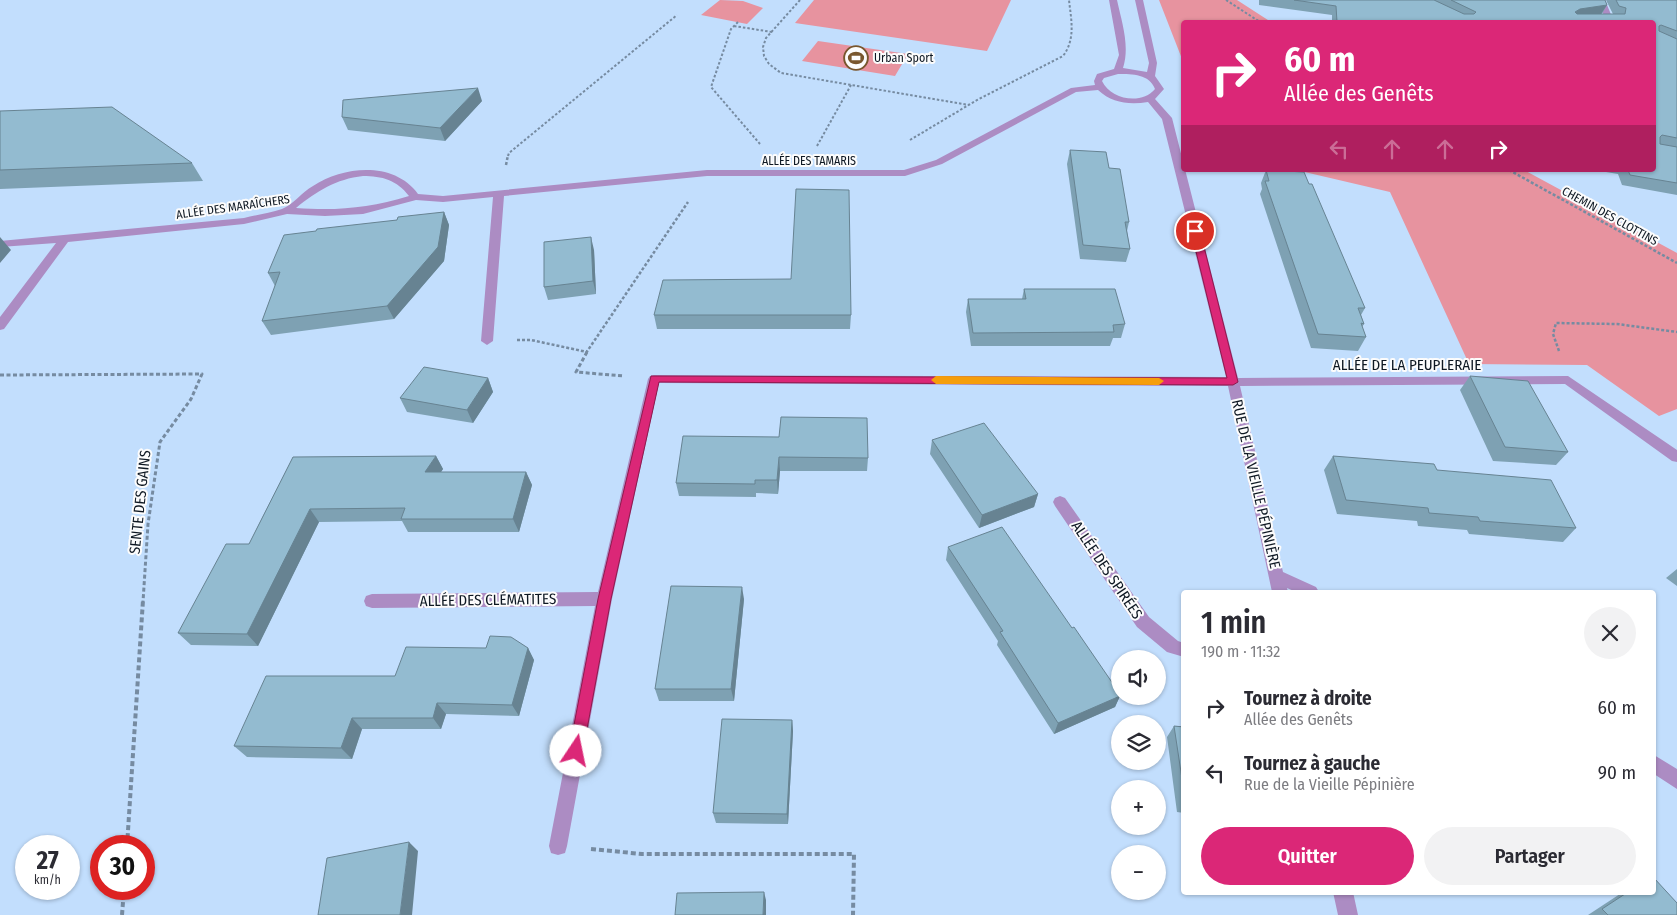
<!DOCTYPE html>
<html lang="fr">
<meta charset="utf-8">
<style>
body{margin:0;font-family:"Fira Sans Condensed",sans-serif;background:#f2f2f3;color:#2b2b33;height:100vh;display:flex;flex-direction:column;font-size:19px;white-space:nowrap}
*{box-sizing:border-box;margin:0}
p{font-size:16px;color:#7c7c81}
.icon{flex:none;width:28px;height:28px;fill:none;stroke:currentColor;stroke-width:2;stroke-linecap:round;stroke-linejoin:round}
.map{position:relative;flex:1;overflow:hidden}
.side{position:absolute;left:1181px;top:590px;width:475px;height:305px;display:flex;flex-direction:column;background:#fff;border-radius:5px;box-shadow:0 1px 4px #0004}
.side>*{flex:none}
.hud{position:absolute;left:1181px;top:20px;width:475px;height:152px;border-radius:5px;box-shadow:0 1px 4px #0004;background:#db2777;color:#fff;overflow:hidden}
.fabs{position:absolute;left:1111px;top:650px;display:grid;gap:10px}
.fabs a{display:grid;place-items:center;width:55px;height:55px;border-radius:50%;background:#fff;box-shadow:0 1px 4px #0004;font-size:25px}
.speed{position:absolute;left:15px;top:835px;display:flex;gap:10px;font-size:25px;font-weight:700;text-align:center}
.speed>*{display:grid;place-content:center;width:65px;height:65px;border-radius:50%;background:#fff;box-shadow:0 1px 4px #0004;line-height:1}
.speed small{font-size:12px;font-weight:400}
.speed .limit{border:8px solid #d22;background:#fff;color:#111}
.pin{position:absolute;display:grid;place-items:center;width:42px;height:42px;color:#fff;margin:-21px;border:2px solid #fff;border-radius:50%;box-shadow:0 1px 5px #0007}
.me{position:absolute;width:55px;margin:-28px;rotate:11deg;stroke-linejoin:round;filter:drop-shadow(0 0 4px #0008)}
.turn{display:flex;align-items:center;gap:18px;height:105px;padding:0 20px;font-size:22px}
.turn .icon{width:65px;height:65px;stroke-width:2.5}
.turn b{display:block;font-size:35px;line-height:42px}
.lanes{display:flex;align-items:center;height:48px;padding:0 20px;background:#0003;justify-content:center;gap:25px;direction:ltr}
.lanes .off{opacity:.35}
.round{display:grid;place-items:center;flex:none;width:52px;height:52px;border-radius:26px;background:#f2f2f3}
.headline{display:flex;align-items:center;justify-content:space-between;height:85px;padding:0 20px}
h1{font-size:30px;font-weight:600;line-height:38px}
.button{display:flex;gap:10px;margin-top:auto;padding:10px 20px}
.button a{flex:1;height:58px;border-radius:30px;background:#db2777;color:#fff;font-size:20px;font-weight:600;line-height:58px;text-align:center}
.button a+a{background:#f2f2f3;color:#2b2b33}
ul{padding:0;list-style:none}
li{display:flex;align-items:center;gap:15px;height:65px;padding:0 20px}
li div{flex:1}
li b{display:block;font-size:19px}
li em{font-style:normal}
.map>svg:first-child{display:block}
.green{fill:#e7939f}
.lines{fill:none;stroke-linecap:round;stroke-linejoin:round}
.path-far3{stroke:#768ba1;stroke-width:2;stroke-dasharray:2.5 2;stroke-linecap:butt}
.path-far2{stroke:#768ba1;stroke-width:2.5;stroke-dasharray:3 2;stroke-linecap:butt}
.path-far1{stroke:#768ba1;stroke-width:3;stroke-dasharray:4 2.5;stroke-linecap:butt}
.path{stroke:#768ba1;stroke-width:4;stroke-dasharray:5 3;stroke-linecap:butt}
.minor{fill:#ac8cc3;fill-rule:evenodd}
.wall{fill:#7ea1b3}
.shaded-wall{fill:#678392}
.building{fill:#93bbd0;stroke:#678392}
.route{fill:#db2777;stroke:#8e194d}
.slow{fill:#f59e0b}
.labels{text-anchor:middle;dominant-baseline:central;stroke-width:4;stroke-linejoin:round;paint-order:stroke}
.far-poi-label{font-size:12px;fill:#0e1823;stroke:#fcfcfc;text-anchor:start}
.far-street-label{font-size:12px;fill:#0e1823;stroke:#fcfcfc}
.street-label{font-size:15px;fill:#0e1823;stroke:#fcfcfc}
</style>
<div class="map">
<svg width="1677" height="915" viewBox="0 0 1677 915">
<rect width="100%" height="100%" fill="#c2defd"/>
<!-- green -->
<path class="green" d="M720,0L743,1L763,8L747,24L701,15Z
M814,0H1011L987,51L795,23Z
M1159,0H1237L1271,22H1184V64Z
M818,41L908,54L895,76L802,61Z
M1296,170H1524L1677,253V409L1659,416L1587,365L1469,364L1390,192Z"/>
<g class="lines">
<!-- path-far3 -->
<path class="path-far3" d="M800,0L766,38L763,47L764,56L769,64L781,73L969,105
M1226,0L1260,22
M738,22L731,29L711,87L760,144
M734,26L772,32
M910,140L977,100L1063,56C1076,39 1071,19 1069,0
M817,146L851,85
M508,156L509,153L677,15"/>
<!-- path-far2 -->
<path class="path-far2" d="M506,165L508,155
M1509,170L1677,263
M517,340H531L587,352
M1559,351L1553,334L1556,323L1617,324L1677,332
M586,353L688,202"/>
<!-- path-far1 -->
<path class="path-far1" d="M587,352L576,372L624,376
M0,375L202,374L191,399L160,442L148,524L143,602"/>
<!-- path -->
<path class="path" d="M127,846L143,600
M591,849L642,854H854L853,915
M122,915L124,889"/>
<!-- minor -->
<path class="minor" d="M1109,0H1117C1122,23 1130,46 1123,68L1147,72L1149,63L1135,0H1143L1157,63L1155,76L1164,89L1155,99L1172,118L1238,378L1568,376L1677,450V462L1672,461L1565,384L1240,386L1283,572L1316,587L1319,592H1296L1287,588L1288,592H1272L1228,386L659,383L612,599L567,846L565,853L558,855L551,853L549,846L595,606L372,608L366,606L364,601L366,596L372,594L598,592L648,379L650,376L654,375L1226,377L1162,119L1148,102C1129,105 1112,103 1098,90L1076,92L942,164L905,176H707L504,196L493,341L487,345L481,341L493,197L443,202L416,200L363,214L325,216L287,214L244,224L68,242L4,329L0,330V317L56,243L0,247V241L244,218C256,215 270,213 282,209C293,205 302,192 313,186C344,166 394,161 418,194L443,196L707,170H904L936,160L1071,88L1095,85L1094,81L1097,74L1114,69L1119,55ZM1118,74C1133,74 1149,74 1155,89C1142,105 1111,100 1102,81L1104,78ZM363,176C382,176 397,180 409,196C369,208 338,211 296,208C317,191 336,179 363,176Z
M1597,0H1605L1612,17L1622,22H1612L1606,20Z
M1060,496L1065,498L1149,617L1178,641L1184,643V657L1167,652L1137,627L1055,506L1053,502L1055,498Z
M1654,755L1677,769V789L1654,774Z
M1333,892H1353L1358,915H1338Z"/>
</g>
<!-- wall -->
<path class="wall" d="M1259,0H1605L1607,5L1602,14H1613L1606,0H1677V195L1622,185L1618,174L1594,170H1654V22H1332V15L1259,5Z
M482,101L445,141L348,130L342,117Z
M0,111L192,163L203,181L0,189Z
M1070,150L1109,168L1129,222L1127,231L1130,249L1126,262L1080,259L1067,164Z
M1266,170L1365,308L1361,315L1364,324L1362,327L1366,337L1358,351L1311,348L1260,194L1262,189L1261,183Z
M444,212L449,225L444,261L394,319L271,335L262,321L275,286L268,273L316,231L397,220Z
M594,250L596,294L548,300L544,287Z
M1024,289L1125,324L1121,338H1113L1110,346H971L966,312L968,299H1022Z
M654,315H851L850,329H657Z
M1470,376L1568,452L1556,465L1493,461L1460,390Z
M488,378L493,392L473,423L407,412L400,398Z
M779,437L868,458L867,471H780L778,494L756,493V497L679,496L676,483Z
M932,440L1038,494L1034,507L979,528L930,454Z
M436,456L443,469L441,472H526L532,485L519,532H408L402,521L319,522L258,646L191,645L178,633L249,544L293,457Z
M1333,456L1437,470L1576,528L1563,542L1469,534L1467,530L1418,526L1417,521L1337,514L1324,470Z
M948,547L1072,628L1120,694V696L1115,707L1054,734L997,645L998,641L946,560Z
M1677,569V586L1666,578Z
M744,599L734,701H659L655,689Z
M528,648L534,660L519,716L446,714L441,729H362L352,759L247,757L234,746L395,676Z
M792,720L793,731L788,824L716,823L713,813Z
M1174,726L1184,727V813L1177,812L1167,737Z
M1623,892H1654L1677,915H1588Z"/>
<!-- shaded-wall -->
<path class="shaded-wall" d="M1607,5L1601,14L1575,18V12L1580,9Z
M478,88L482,101L445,141L440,128Z
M444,212L449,225L444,261L394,319L387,306Z
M0,237L11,250L0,263Z
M591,237L594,250L596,294L593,281Z
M488,378L493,392L473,423L467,410Z
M436,456L443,469L432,485L425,472Z
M779,457L780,471L778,494L777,480Z
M526,472L532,485L519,532L513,519Z
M1038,494L1034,507L979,528L982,515Z
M310,509L319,522L258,646L247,634Z
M742,587L744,599L734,701L731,689Z
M528,648L534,660L519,716L512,705Z
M1120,696L1115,707L1054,734L1058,723Z
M437,703L446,714L441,729L433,718Z
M352,718L362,729L352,759L341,748Z
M792,720L793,731L788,824L787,814Z
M409,842L418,851L412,915H400Z
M764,892L766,900V915H763Z"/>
<!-- building -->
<path class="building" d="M1294,0H1434L1464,14H1474L1476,12L1451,0H1605L1607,5L1580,9L1575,12L1577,14H1625L1626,8L1619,6L1616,0H1677V31L1661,25L1659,26V31L1677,39V138L1662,135L1660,137V144L1677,147V183L1630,175L1628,170H1654V22H1337L1336,6Z
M478,88L440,128L342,117L343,100Z
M112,107L192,163L0,170V111Z
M1070,150L1106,152L1109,168L1120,169L1129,222H1125L1130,249L1083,245Z
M1266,170L1304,172L1309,184H1312L1365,308H1358L1364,324L1361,323L1366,337L1318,334L1265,181H1269Z
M796,189L849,190L851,315H654L663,280L791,279Z
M444,212L438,247L387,306L262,321L280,272L268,273L284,235L316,231L317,229L397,220L398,217Z
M591,237L593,281L544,287V242Z
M1024,289H1115L1125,324L1113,325L1114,332L973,333L968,299H1026Z
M424,367L488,378L467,410L400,398Z
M1470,376L1528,381L1568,452L1505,447Z
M781,417L867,418L868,458L779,457L777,480H755V484L676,483L683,436L779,437Z
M984,423L1038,494L982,515L932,440Z
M436,456L425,472H526L513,519H401L405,508L310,509L247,634L178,633L226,544H249L293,457Z
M1333,456L1434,464L1437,470L1551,480L1576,528L1480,521L1478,517L1429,513L1428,508L1346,500Z
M1002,527L1072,628L1074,627L1120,694V696L1058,723L1000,632L1003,631L948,547Z
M671,586L742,587L731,689H655Z
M490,636L511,637L528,648L512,705L437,703L433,718H352L341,748L234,746L266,676H395L406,647L486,648Z
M722,719L792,720L787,814L713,813Z
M1174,726L1184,727V792Z
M409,842L400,915H318L327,858Z
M1654,878L1677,903V915H1608L1602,909L1628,892H1654Z
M764,892L763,915H675L677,893Z"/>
<!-- route -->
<path class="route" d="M1192,229H1195L1200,231L1238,382L1233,385L659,382L611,599L583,751L581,756L576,758L571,756L569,751L598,599L651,376L1227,378L1191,231Z"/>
<!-- slow -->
<path class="slow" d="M936,376L1159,378L1164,381L1159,385L936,384L931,380Z"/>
<!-- icons -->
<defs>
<g id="stadium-ring" transform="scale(1.25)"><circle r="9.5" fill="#fcfcfc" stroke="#78562d" stroke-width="1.5"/><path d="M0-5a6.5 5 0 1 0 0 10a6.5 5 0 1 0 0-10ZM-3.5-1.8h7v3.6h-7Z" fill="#78562d"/></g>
</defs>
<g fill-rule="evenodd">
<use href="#stadium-ring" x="856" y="58"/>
</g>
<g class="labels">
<!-- far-poi labels -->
<g class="far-poi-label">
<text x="874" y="58">Urban Sport</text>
</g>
<!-- far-street labels -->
<g class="far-street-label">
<text x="809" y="161">ALLÉE DES TAMARIS</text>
<text transform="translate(233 207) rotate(-8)">ALLÉE DES MARAÎCHERS</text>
<text transform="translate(1610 216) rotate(29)">CHEMIN DES CLOTTINS</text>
</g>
<!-- street labels -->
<g class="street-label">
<text x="1407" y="365">ALLÉE DE LA PEUPLERAIE</text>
<text transform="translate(1256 484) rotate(77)">RUE DE LA VIEILLE PÉPINIÈRE</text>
<text transform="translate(140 502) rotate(-84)">SENTE DES GAINS</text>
<text transform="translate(1107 570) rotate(56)">ALLÉE DES SPIRÉES</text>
<text transform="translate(488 600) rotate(-1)">ALLÉE DES CLÉMATITES</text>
</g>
</g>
</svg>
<div class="fabs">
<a><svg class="icon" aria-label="sound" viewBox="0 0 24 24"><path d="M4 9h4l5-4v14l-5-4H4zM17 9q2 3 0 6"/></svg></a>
<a><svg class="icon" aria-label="layers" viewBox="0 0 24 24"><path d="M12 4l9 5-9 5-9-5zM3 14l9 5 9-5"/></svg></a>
<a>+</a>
<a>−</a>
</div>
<div class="speed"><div>27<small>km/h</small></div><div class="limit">30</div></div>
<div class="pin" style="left:1195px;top:231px;background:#d93025"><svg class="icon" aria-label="arrive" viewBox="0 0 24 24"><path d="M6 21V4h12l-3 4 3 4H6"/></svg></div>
<svg class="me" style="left:576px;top:751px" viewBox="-20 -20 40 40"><circle r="19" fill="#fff"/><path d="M0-13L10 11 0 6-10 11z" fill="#db2777"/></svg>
<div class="hud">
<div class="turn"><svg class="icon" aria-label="right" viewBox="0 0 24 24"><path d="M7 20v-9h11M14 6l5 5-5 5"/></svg><div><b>60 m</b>Allée des Genêts</div></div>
<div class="lanes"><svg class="icon off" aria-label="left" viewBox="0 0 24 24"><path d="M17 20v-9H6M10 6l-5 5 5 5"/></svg><svg class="icon off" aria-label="ahead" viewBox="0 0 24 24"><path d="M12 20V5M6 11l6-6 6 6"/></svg><svg class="icon off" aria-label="ahead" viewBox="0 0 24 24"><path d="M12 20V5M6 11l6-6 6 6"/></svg><svg class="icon" aria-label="right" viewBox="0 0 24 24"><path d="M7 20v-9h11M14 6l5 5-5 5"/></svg></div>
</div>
<section class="side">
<div class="headline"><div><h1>1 min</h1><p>190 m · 11:32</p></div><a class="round"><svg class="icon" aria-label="close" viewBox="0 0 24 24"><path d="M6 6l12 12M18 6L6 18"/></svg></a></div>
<ul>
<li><svg class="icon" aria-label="right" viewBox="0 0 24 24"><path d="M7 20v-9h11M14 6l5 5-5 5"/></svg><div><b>Tournez à droite</b><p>Allée des Genêts</p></div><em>60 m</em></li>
<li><svg class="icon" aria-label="left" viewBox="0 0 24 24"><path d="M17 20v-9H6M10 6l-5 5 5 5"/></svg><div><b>Tournez à gauche</b><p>Rue de la Vieille Pépinière</p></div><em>90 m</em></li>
</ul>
<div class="button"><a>Quitter</a><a>Partager</a></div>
</section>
</div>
